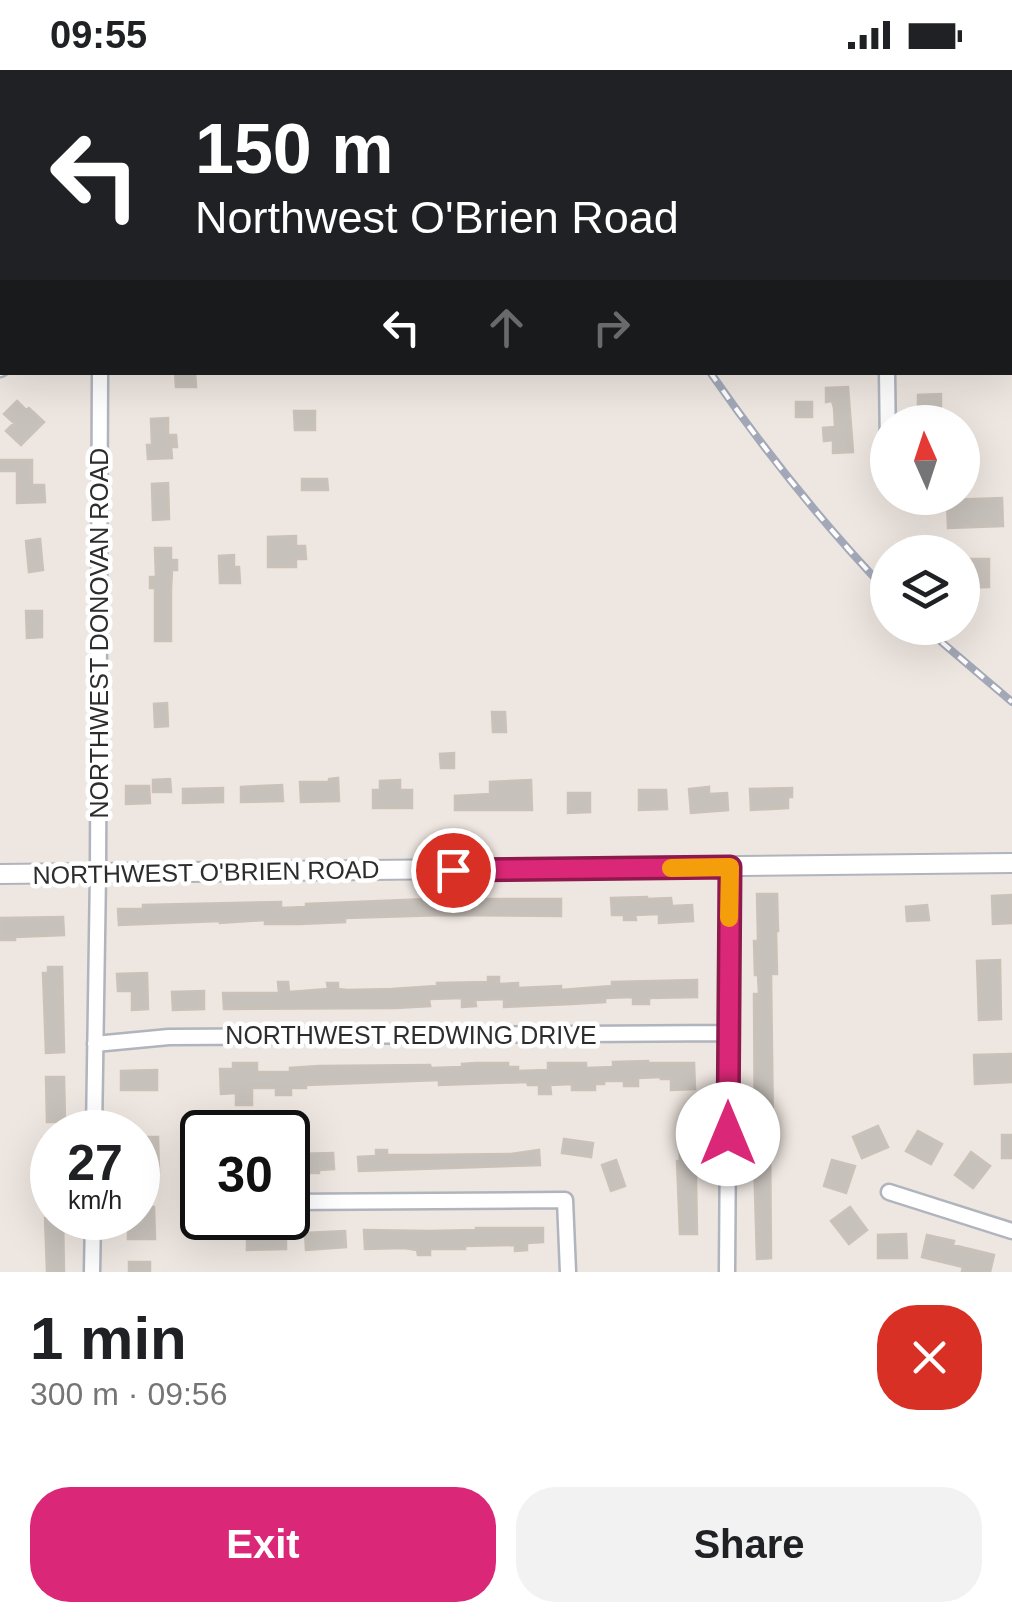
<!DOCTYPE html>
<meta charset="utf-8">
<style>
body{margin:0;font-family:Helvetica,sans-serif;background:#f2f2f2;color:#202124;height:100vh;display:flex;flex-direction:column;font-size:38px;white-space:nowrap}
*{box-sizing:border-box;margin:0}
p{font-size:32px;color:#757577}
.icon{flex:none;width:55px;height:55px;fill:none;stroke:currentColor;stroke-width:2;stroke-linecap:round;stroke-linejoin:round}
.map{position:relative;height:1202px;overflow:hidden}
.sheet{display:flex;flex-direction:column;background:#fff;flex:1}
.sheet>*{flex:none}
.banner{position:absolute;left:0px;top:0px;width:1012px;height:305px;box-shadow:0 10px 40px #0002;background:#202124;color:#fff;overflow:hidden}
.needle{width:65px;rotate:357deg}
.buttons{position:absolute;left:870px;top:335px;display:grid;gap:20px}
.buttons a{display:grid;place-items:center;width:110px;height:110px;border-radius:50%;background:#fff;box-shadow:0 10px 40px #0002;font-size:50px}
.speed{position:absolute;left:30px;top:1040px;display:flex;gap:20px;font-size:50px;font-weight:700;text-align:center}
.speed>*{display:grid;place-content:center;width:130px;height:130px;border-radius:50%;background:#fff;box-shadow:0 10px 40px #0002;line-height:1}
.speed small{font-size:25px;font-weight:400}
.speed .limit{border:5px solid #111;border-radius:15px;background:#fff;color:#111}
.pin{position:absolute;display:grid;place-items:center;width:85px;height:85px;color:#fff;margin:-42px;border:5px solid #fff;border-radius:50%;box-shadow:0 2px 10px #0007}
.me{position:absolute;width:110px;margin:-55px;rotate:0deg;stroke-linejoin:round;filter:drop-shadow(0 0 8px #0008)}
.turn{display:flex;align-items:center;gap:35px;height:210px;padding:0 30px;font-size:45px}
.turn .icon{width:130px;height:130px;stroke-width:2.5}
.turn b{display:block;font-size:70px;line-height:85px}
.lanes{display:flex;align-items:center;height:95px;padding:0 30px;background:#0003;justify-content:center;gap:50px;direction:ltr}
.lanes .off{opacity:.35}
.round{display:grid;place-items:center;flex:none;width:105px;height:105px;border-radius:40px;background:#f2f2f2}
.headline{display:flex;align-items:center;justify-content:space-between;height:170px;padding:0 30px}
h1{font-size:60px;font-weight:700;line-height:75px}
.button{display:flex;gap:20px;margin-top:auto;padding:20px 30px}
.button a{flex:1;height:115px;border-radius:40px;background:#db2777;color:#fff;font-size:40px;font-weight:700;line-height:115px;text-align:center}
.button a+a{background:#f2f2f2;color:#202124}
.status{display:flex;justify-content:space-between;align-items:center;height:70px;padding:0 50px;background:#fff;direction:ltr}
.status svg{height:28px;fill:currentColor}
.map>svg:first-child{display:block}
.building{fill:#c7c1bb;stroke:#cac2b9;stroke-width:2.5}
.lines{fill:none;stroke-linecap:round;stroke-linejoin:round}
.minor-casing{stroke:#b0b4bd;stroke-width:19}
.tertiary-casing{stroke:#b0b4bd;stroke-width:22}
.minor{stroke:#fff;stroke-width:14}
.tertiary{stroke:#fff;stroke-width:18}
.rail-casing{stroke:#a2a8b7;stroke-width:8}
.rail{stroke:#fff;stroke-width:4;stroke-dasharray:11;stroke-linecap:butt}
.route-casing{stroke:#8e194d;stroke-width:25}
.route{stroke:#db2777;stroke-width:18}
.slow{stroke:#f59e0b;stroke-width:18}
.labels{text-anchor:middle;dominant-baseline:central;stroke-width:9;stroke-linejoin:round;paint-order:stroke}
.street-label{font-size:25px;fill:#2d2d2d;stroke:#fff}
</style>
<div class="status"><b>09:55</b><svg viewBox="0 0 49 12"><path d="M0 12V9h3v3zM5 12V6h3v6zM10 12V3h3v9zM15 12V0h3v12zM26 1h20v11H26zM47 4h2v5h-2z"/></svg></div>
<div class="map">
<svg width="1012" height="1202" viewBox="0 0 1012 1202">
<rect width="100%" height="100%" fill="#eee6e0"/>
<!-- building -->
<path class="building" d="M175,302H195L196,317H176Z
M848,317L853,382L833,383V370L824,371L823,358L835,357L834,338L832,331L826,332V318Z
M941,324V342L918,343V325Z
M17,331L26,340L29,338L44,352L21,375L6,361L14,353L4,344Z
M796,332H812V347H796Z
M294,341H315V360H295Z
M168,348V365H176L177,377H171L172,388L148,389L147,375H152L151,349Z
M0,390H32V415H44L45,432L17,433V401H0Z
M302,409H327L328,420H302Z
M168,413L169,449L153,450L152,414Z
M1002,428L1003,456L948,458L947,430Z
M296,466V476H305L306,489H296V497H268V467Z
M40,469L43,500L29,502L26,471Z
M155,478H171V490H177V500H172L171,518V571H155V518H150V507H156Z
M234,485V497H239L240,513H220L219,486Z
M962,489H989V517L962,518Z
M26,541H42V567L27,568Z
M167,633L168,656L155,657L154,634Z
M492,642H505L506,662H493Z
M454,683V698H441L440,684Z
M338,708L339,731L301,732L300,712H329V709Z
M170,709L171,722H153V710Z
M400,710V720H412V738H373V720H380V711Z
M531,710L532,740H455V726L490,724V712Z
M282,715L283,731L241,732V717Z
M126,716H149L150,733L126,734Z
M709,717V724L727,723L728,740L691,743L689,719Z
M223,718V732L183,733V719Z
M792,718V727H788V738L751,740L750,719Z
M639,720H666L667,739L639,740Z
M568,723H590V742L568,743Z
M757,824H777L778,861H776L777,904H771L773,1062H770L771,1188L757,1189L754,1088H755L754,924H759L758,905H755L754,871H758Z
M1012,825V853L993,854L992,826Z
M647,827V829L671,828L672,836L692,835L693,851L659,853V844L635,845L636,850H624V845H612L611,828Z
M429,829H561V846L445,845L345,848V852L299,854H265V850L220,853V851L119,855L118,839H143V835L281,832V838L306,837V834Z
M927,835L929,850L907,851L906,837Z
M63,847L64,865L15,867V870H0V848Z
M1000,890L1001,949L979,950L977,891Z
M48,897H62L64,982L46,983L43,903H48Z
M147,903L148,939L132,940V921H118L117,904Z
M488,907H499V914L518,913V918L561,916V920L612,916V912L697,910V927L649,928V934H633V927L605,928V932L571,934L504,937V929L475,930L476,936L462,937V928L429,929L430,936L395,938L224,939L223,923H279L278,912H288L289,922L328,919L327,913H338V919L347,920L392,919L437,916V913L488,912Z
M204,921V939L173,940L172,922Z
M1011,984L1012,1012L975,1014L974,985Z
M648,991V993H694L695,1019L671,1020V1009H661V1007L638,1008V1016H624V1011H604V1014H595V1020H572V1014L550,1015L551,1024H539V1015H528L527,1012L439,1015V1010L306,1015V1018H291V1025H276V1018H252V1035H236V1023L221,1024L220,999H233V993H257V1002H290V998L319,996L430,995L431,998L462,997V994L476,993H508V997H518V1001L548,1000V993H586V998L613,997V992Z
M157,1000V1020H121V1001Z
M46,1007H64L65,1052H47Z
M679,1055H695L697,1164H680L677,1091H680Z
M878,1056L888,1077L862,1088L853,1067Z
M918,1061L942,1074L931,1094L906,1081Z
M1002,1065H1012V1088H1002Z
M138,1067H158L159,1102H138Z
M43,1068H52V1110H44Z
M564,1069L593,1073L591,1087L562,1083Z
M376,1080H387V1085H426L511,1084L539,1080L540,1095L359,1101L358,1087L376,1086Z
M971,1082L990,1096L973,1118L955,1105Z
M333,1083L334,1099L319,1100V1103H310L309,1100H295V1084Z
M616,1090L625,1116L611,1121L602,1095Z
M832,1090L855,1096L846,1123L824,1116Z
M138,1137H154L155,1169H128V1148H138Z
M850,1137L867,1160L849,1174L831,1151Z
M45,1148H63L64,1202H47Z
M476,1158H543V1172L527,1173V1180L515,1181V1175L465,1176V1179H430V1185H418L417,1180L404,1178L365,1179L364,1160L430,1161L476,1160Z
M345,1161L346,1177L306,1180L305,1163Z
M286,1163V1179L247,1180V1164Z
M906,1164L907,1188H878V1165Z
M927,1165L954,1171L953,1175L994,1185L990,1202H967L962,1201L963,1197L922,1187Z
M129,1192H150V1202H129Z"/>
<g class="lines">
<!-- minor casing -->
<g class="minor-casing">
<path id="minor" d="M515,0L516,2
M883,0V2
M103,2V0
M1010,141H1012
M0,299L2,298
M887,302L888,376
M95,974L169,967L727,963
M94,1062L98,803L100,302
M889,1122L1012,1161
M288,1132L565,1130L568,1202
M92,1202L93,1148
M727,1202L730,797"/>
</g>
<!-- tertiary casing -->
<g class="tertiary-casing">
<path id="tertiary" d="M0,804L1012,793"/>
</g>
<!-- minor -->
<use href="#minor" class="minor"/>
<!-- tertiary -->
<use href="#tertiary" class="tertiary"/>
<!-- rail casing -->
<g class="rail-casing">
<path id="rail" d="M554,0L555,2
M710,302C764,380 822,453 888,522
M925,558L1012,632"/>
</g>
<!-- rail -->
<use href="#rail" class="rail"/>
</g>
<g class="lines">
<!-- route casing -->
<g class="route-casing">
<path id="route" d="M453,800L730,797L728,1064"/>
</g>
<!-- route -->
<use href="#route" class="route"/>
<!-- slow -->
<path class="slow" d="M671,798L730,797L729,848"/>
</g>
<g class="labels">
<!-- street labels -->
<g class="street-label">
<text transform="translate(99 563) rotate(-90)">NORTHWEST DONOVAN ROAD</text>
<text transform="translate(206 802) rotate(-1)">NORTHWEST O'BRIEN ROAD</text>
<text x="411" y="965">NORTHWEST REDWING DRIVE</text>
</g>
</g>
</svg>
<div class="buttons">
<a><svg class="needle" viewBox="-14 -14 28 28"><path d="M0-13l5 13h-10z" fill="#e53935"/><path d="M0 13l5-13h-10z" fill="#757577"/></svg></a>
<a><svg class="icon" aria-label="layers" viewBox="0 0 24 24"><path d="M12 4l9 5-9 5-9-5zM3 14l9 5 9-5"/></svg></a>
</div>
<div class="speed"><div>27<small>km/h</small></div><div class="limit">30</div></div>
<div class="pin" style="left:453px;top:800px;background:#d93025"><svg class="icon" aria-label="arrive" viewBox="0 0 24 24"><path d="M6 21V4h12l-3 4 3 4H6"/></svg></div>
<svg class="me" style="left:728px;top:1064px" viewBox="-20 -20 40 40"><circle r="19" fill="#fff"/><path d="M0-13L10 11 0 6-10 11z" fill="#db2777"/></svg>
<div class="banner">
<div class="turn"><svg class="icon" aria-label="left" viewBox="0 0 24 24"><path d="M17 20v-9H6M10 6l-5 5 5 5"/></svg><div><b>150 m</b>Northwest O'Brien Road</div></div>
<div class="lanes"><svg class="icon" aria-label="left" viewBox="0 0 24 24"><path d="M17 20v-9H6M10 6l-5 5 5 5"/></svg><svg class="icon off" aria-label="ahead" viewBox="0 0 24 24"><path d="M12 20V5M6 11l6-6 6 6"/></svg><svg class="icon off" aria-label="right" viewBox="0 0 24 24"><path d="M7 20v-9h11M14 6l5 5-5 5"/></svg></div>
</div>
</div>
<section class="sheet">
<div class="headline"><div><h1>1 min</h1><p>300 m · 09:56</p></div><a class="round" style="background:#d93025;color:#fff"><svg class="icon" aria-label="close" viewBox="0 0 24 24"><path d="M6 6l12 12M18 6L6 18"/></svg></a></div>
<div class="button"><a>Exit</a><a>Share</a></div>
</section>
